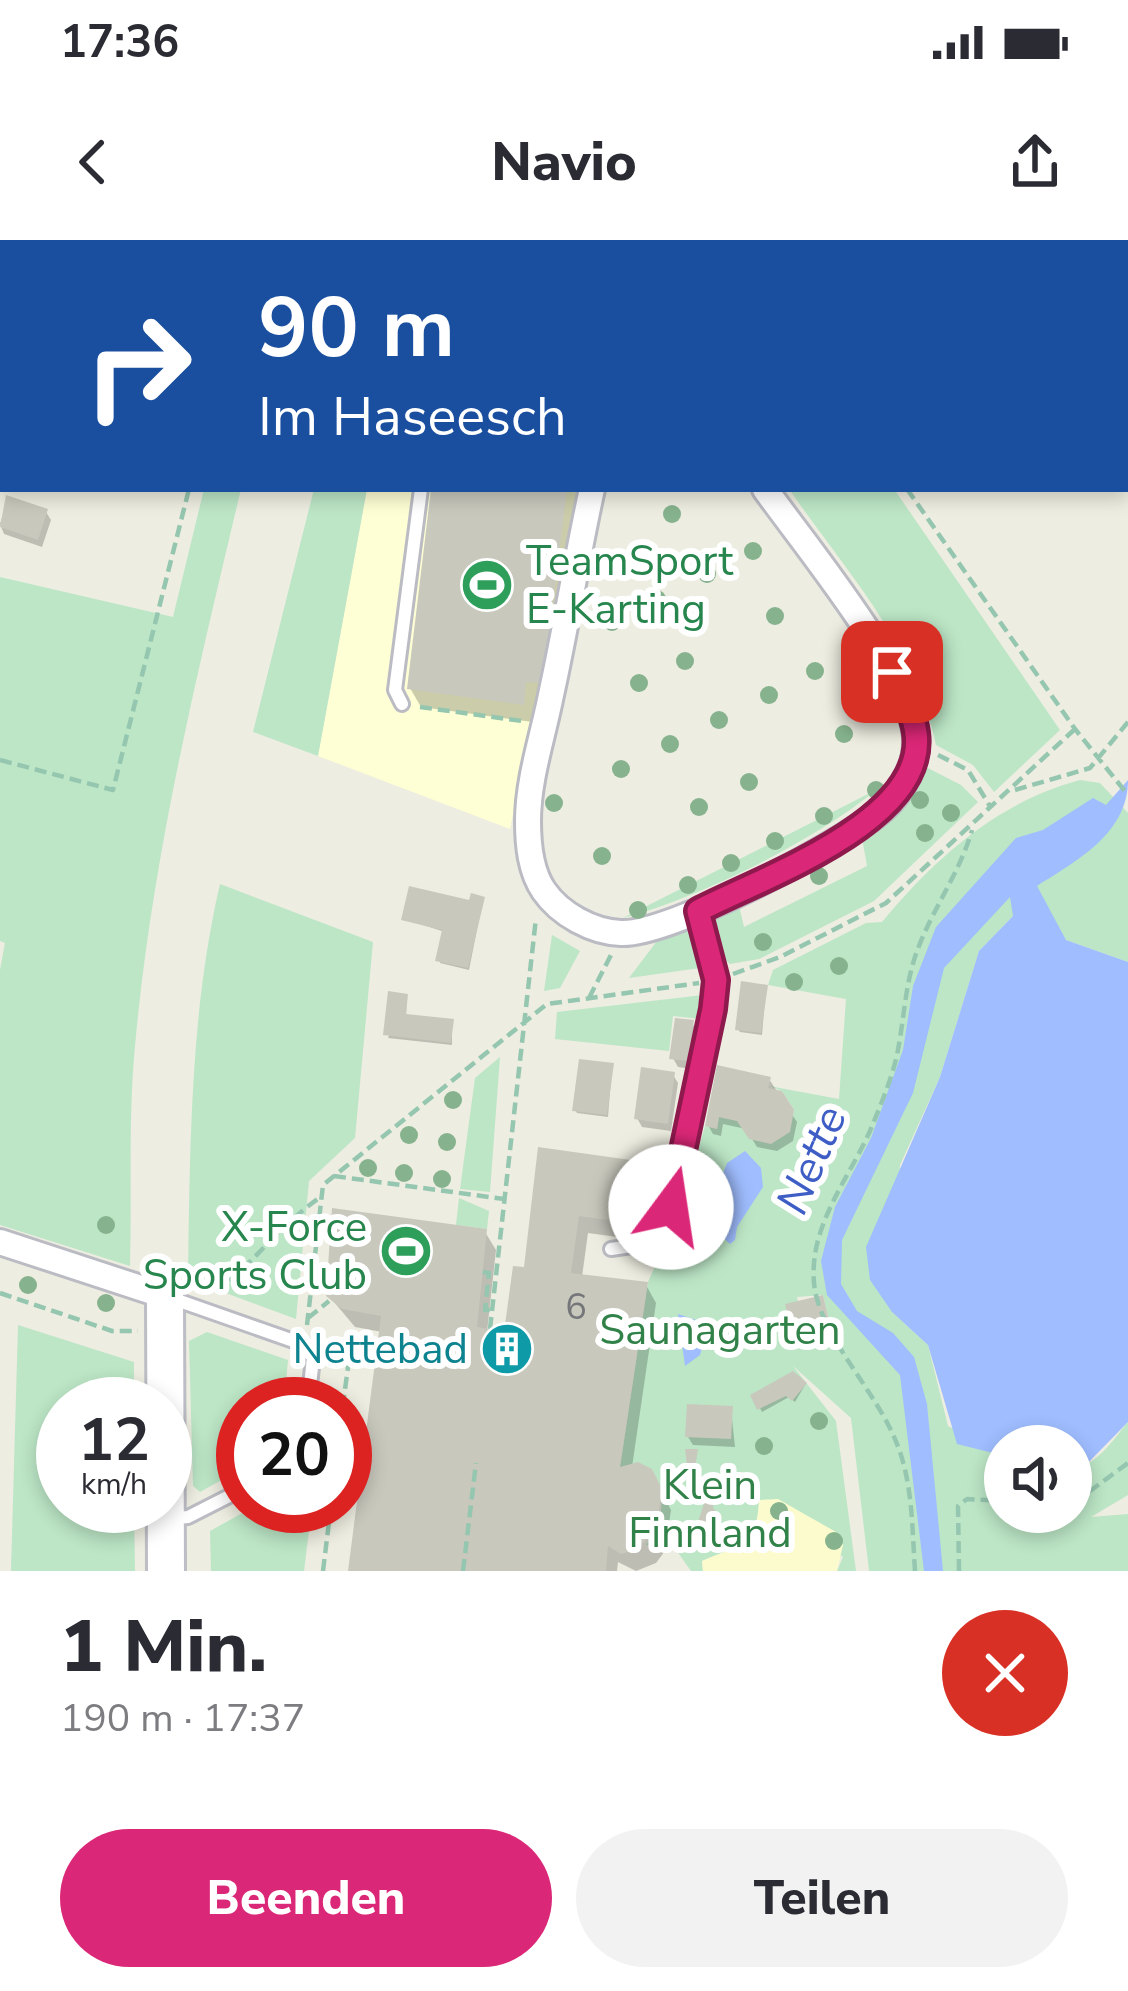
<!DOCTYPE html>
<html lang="de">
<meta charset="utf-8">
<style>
body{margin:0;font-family:"Nunito Sans",sans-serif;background:#f2f2f3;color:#2b2b33;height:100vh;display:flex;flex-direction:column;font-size:45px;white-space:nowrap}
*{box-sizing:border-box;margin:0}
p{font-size:39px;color:#7c7c81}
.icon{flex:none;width:66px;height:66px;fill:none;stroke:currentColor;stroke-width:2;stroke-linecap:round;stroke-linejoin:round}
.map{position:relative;height:1331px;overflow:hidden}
.sheet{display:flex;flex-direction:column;background:#fff;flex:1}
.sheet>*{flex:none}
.top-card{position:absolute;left:0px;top:0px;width:1128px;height:252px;box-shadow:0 6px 18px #0003;background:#1a4fa0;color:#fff;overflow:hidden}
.tools{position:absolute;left:984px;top:1185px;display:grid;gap:24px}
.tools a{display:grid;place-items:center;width:108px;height:108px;border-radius:50%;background:#fff;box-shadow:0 6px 18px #0003;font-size:60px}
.speed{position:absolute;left:36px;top:1137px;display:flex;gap:24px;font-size:60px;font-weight:700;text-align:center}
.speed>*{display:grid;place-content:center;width:156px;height:156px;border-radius:50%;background:#fff;box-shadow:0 6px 18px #0003;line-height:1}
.speed small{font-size:30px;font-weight:400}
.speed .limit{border:18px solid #d22;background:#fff;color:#111}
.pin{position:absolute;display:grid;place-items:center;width:102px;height:102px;color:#fff;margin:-51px;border-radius:24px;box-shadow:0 6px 18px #0006}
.me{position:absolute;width:132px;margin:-66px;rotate:14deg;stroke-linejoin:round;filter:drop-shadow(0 0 9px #0008)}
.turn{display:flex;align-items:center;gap:42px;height:252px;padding:0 60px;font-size:54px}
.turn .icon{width:156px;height:156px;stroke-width:2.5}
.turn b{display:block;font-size:84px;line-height:102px}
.round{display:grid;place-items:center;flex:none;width:126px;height:126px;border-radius:63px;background:#f2f2f3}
.summary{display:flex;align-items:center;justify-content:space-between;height:204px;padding:0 60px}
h1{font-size:72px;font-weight:800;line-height:90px}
.button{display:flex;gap:24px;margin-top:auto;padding:24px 60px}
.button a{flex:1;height:138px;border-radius:72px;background:#db2777;color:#fff;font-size:48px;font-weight:800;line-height:138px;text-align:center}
.button a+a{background:#f2f2f3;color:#2b2b33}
.status{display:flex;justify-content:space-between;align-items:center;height:84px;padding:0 60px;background:#fff;direction:ltr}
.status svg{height:33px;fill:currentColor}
header{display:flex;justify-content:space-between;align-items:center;height:156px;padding:0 60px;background:#fff;font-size:54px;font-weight:800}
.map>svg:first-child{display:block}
.commercial{fill:#feffd4}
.green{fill:#bce6c6;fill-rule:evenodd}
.sand{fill:#fbfbce}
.water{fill:#9fbdff}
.shadow{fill:#0003}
.building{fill:#c8c8bd}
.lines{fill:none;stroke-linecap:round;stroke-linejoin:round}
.service-casing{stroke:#bbbcc3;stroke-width:18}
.minor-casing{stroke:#bbbcc3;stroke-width:30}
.secondary-casing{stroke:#bcbdc5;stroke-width:42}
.path{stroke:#95c6af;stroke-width:4.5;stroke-dasharray:12 6;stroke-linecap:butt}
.service{stroke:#fff;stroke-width:12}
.minor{stroke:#fff;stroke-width:24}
.secondary{stroke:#fff;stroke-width:36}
.tree{fill:#86b28d}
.route-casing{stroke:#8e194d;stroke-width:30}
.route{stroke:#db2777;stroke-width:21}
.labels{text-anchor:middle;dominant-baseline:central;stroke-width:12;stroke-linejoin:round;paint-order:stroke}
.number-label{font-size:36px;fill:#757679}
.leisure-label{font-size:42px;fill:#27864d;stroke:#fff;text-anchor:start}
.park-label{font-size:42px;fill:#318249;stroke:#fff}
.culture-label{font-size:42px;fill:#0d838f;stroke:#fff;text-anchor:end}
.water-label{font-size:45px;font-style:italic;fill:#3e5ec6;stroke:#fff}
</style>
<div class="status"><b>17:36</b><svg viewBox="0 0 49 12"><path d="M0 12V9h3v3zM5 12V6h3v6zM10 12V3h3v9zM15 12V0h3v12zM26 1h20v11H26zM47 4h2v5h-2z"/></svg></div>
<header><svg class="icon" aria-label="back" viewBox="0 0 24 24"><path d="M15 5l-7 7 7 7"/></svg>Navio<svg class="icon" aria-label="share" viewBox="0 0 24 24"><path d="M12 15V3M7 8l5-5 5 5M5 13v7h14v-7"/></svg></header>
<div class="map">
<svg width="1128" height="1331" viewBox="0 0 1128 1331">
<rect width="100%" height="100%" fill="#edede1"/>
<!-- commercial -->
<path class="commercial" d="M367,249H579L510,589L318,516Z"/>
<!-- green -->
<path class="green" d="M204,249H241C197,434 152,617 135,806C128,879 132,954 130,1026L0,985V730L5,703L0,701V337L173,377Z
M314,249H367L318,516L253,492Z
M789,249H894L1060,490L994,552L973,525L936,505C917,407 845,330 789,249Z
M922,525L961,545L978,562L874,661L759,719L730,724L723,718L715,682L723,668L738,661L744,687L867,626L862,598Z
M1080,540L1100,543L1128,573V722L1066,700L1051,680L1013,676L979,711L940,837L900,925L892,1072L928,1105L948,1186L1005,1216V1272H1071V1229C1097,1226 1112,1201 1128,1182V1255L1091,1277L1128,1274V1331H869L851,1178L793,1126L836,1181L856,1331H837L843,1317L759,1261C757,1307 741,1304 702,1321L703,1331H691L674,1307L646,1305C665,1280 666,1257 652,1229L620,1227L648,1042L683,963L705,886L717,889L719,877L789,892L794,870L782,851L769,846L839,859L846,759L768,745L773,730L866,683L882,682C936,617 998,562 1080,540ZM823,1055L830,1085L806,1094L797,1057Z
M876,550C816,600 699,658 623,678Z
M220,644L373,702L355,898L309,941L296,1079L188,1039C190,907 190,773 220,644Z
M681,689L691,694L700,728L629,738L660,697Z
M552,695L580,711L560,748L544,751Z
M703,755L701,779L673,776L669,811L555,799L557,772Z
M500,817L490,952L460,949L475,838Z
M459,958L489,971L487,989L456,985Z
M18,1085L134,1122V1164H63V1266H134L135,1331H11Z
M207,1092L288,1120L284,1164H243V1228L200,1252L193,1246L189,1101Z
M255,1266H312L304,1331H211L210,1291Z"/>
<!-- sand -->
<path class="sand" d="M778,1259L836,1292L843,1305L837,1331H703L702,1321C741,1304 757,1307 759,1260Z"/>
<!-- water -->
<path class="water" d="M1128,540C1128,593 1078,620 1037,646L1066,700L1128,722V1182L1083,1228L1071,1229V1206H1005V1216L957,1204L928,1105L892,1072L870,1040L866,1007L940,837L979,711L1013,676L1010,657L944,728L913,853L842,1000L841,1044L857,1071L893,1093L914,1117L927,1164L943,1331H924L900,1135L827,1055L821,1021L835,967L871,898L903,810L913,746L936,687L1016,598L1043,590L1093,558L1106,565Z
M745,911L761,928L763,947L737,987L735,1000L730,1004L717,992L700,994L727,923Z
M678,1074L696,1080L705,1097L700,1115L685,1126Z"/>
<!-- shadow -->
<path class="shadow" d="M434,249H578L552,460L536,459L533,482L421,467L410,448Z
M8,259L46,272L51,280L42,307L4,294L0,284Z
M483,659L469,730L440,723L445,692L404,679Z
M766,748L762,795L740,792L738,789Z
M407,757L406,777L452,782V805L388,798Z
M692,783L697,792L692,829L678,827L673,818Z
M612,826L608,877L577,873L575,870Z
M719,829L769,839L797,882L793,901L777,911L757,907L746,889L723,884L721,896L713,894L708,885Z
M673,835L678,843L671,891L642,887L637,878Z
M541,911L657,927L668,946L661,1003L588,993L582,1037L646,1045L656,1063L632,1227L650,1231L671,1270L665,1311L656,1323L636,1331L618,1322L617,1331H351L382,1092L355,1087L329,1056L485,992L496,1010L487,1092L506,1095L527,1030Z
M822,1058L833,1093L800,1101L795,1092Z
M805,1145L795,1162L789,1157L762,1172L754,1156Z
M731,1169L735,1207L693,1205L688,1197Z"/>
<!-- building -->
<path class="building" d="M431,249H567L543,443L526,442L524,465L407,449Z
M6,255L48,269L38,300L0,287Z
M409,646L469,660L471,653L485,657L468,728L435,721L442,690L401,680Z
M741,741L768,745L761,793L735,790Z
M388,751L408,754L406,774L454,779L451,803L383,795Z
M675,778L694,780L688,821L669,819Z
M579,819L614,823L607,875L572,871Z
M717,825L771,837L768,848L782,851L794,870L790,892L771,904L749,899L737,881L719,877L717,889L705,886Z
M641,827L675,832L668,884L634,879Z
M538,907L659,924L651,986L579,976L571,1033L648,1042L620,1227L638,1222L652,1229L662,1249L656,1291L633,1311L621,1314L608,1306L606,1331H348L381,1076L342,1069L326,1056L332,968L487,989L477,1087L504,1092L513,1026L524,1027Z
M694,945L710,950L698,986L681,980Z
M823,1055L830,1085L792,1094L785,1064Z
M793,1131L807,1143L792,1161L786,1156L757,1170L750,1155Z
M687,1164L733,1166L731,1199L685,1197Z
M685,1209H698L694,1234L688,1233Z
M706,1257H714L713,1268L720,1275L712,1289L698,1282Z"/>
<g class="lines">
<!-- service casing -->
<g class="service-casing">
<path id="service" d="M605,0L626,3
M448,3L449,0
M402,464L395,450L421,249
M611,1009L646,1004L661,991L685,913L715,740L698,672
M171,1058L305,1105L313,1118L308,1164
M167,1279L188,1277L243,1249"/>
</g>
<!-- minor casing -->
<g class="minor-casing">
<path id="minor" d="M35,3L36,0
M648,3V0
M0,139L3,127
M592,249C577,317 566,387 551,455C543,496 528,539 528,581C528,604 530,631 544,651C560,674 592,692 621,693C668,696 847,602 883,569C902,552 918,523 916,497C912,434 804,304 765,249
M0,1002L165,1056"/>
</g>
<!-- secondary casing -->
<g class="secondary-casing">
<path id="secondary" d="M165,1056L166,1331"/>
</g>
<!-- path -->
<path class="path" d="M738,0L740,3
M251,3L252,0
M907,249L1075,489L1128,555
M420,467L522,481
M938,515L968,530L991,568
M0,520L113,550L189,249
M1015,550L1090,528L1128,482
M733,734L780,717L886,663L1075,489
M589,758L611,715
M334,936L504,959
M483,1032L489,1033L485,1070H492
M0,1053L112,1091H138
M216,1053C254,1022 282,983 322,956
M308,1078L329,1061
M307,1085L323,945L547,764L699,743
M749,1088L788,1079
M490,1089L536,678
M331,1114L349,1120L343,1164
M1071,1253L1090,1251L1128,1223
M323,1331L331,1266
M463,1331L476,1223
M915,1331C912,1289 913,1244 897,1204C877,1151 819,1096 814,1043C809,986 848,940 870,891C881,864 895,832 899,804C905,770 906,738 919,706C935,665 960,632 972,590
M959,1331L958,1266L967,1259L1005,1261"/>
<!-- service -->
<use href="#service" class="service"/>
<!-- minor -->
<use href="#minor" class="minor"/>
<!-- secondary -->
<use href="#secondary" class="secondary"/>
</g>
<!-- trees -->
<g class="tree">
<circle cx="672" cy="274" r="9"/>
<circle cx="753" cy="311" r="9"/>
<circle cx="707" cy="334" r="9"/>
<circle cx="657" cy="359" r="9"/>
<circle cx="775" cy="376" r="9"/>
<circle cx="612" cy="382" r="9"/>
<circle cx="861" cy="408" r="9"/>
<circle cx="685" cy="421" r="9"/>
<circle cx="815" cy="431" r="9"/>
<circle cx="639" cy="443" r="9"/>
<circle cx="769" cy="455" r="9"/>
<circle cx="719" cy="480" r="9"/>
<circle cx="844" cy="494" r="9"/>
<circle cx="670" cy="504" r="9"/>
<circle cx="621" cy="529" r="9"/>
<circle cx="749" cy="542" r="9"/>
<circle cx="876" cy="550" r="9"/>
<circle cx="920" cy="560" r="9"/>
<circle cx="554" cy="563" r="9"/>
<circle cx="699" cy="567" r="9"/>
<circle cx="951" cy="573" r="9"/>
<circle cx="824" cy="576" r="9"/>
<circle cx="925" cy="593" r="9"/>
<circle cx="775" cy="601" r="9"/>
<circle cx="602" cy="616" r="9"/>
<circle cx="731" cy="623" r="9"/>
<circle cx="819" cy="636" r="9"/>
<circle cx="688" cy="645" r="9"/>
<circle cx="638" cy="670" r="9"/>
<circle cx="763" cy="702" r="9"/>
<circle cx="839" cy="726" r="9"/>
<circle cx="794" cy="742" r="9"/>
<circle cx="453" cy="860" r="9"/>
<circle cx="409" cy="895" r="9"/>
<circle cx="447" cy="902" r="9"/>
<circle cx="368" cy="928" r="9"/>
<circle cx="404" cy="933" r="9"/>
<circle cx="442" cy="939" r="9"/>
<circle cx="106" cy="985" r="9"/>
<circle cx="28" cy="1045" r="9"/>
<circle cx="106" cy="1063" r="9"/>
<circle cx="819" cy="1181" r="9"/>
<circle cx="764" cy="1206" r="9"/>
<circle cx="779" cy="1271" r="9"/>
<circle cx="834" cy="1301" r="9"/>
</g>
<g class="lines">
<!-- route casing -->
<g class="route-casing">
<path id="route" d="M671,967L713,769L716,740L698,671C761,638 928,581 916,493C913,471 901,452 892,432"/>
</g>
<!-- route -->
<use href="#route" class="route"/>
</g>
<!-- icons -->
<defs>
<g id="stadium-disc" transform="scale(2.7)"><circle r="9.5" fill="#2e9e5b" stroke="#fff"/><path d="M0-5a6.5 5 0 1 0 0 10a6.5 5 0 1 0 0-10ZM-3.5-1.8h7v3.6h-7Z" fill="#fff"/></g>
<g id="building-disc" transform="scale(2.7)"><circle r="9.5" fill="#0f9aa8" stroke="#fff"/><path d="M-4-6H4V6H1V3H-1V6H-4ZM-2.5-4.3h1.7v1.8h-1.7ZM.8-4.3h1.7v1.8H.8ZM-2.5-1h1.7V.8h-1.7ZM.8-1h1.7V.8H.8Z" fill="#fff"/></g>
</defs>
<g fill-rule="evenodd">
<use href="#stadium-disc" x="487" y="345"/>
<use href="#stadium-disc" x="406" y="1011"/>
<use href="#building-disc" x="507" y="1109"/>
</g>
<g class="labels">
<!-- number labels -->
<g class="number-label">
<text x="576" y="1067">6</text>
</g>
<!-- leisure labels -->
<g class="leisure-label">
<text x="526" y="321">TeamSport<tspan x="526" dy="48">E-Karting</tspan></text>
<text x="367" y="987" text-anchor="end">X-Force<tspan x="367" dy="48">Sports Club</tspan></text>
</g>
<!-- park labels -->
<g class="park-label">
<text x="720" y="1090">Saunagarten</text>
<text x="710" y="1245">Klein<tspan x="710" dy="48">Finnland</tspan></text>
</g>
<!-- culture labels -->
<g class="culture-label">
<text x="468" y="1109">Nettebad</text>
</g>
<!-- water labels -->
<g class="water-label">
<text transform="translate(812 920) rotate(-67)">Nette</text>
</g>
</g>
</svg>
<div class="tools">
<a><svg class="icon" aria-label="sound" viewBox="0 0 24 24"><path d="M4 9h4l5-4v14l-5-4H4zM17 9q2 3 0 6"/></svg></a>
</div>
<div class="speed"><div>12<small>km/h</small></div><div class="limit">20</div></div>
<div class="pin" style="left:892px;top:432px;background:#d93025"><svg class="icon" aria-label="arrive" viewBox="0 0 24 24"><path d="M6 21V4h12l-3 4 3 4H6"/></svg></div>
<svg class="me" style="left:671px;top:967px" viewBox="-20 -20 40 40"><circle r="19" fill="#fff"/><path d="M0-13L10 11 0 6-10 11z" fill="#db2777"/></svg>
<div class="top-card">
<div class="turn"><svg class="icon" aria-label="right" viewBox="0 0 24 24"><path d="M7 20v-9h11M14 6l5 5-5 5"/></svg><div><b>90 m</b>Im Haseesch</div></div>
</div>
</div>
<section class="sheet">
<div class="summary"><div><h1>1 Min.</h1><p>190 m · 17:37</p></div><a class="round" style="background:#d93025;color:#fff"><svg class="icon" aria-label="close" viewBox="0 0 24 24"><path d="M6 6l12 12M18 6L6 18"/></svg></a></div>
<div class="button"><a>Beenden</a><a>Teilen</a></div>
</section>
